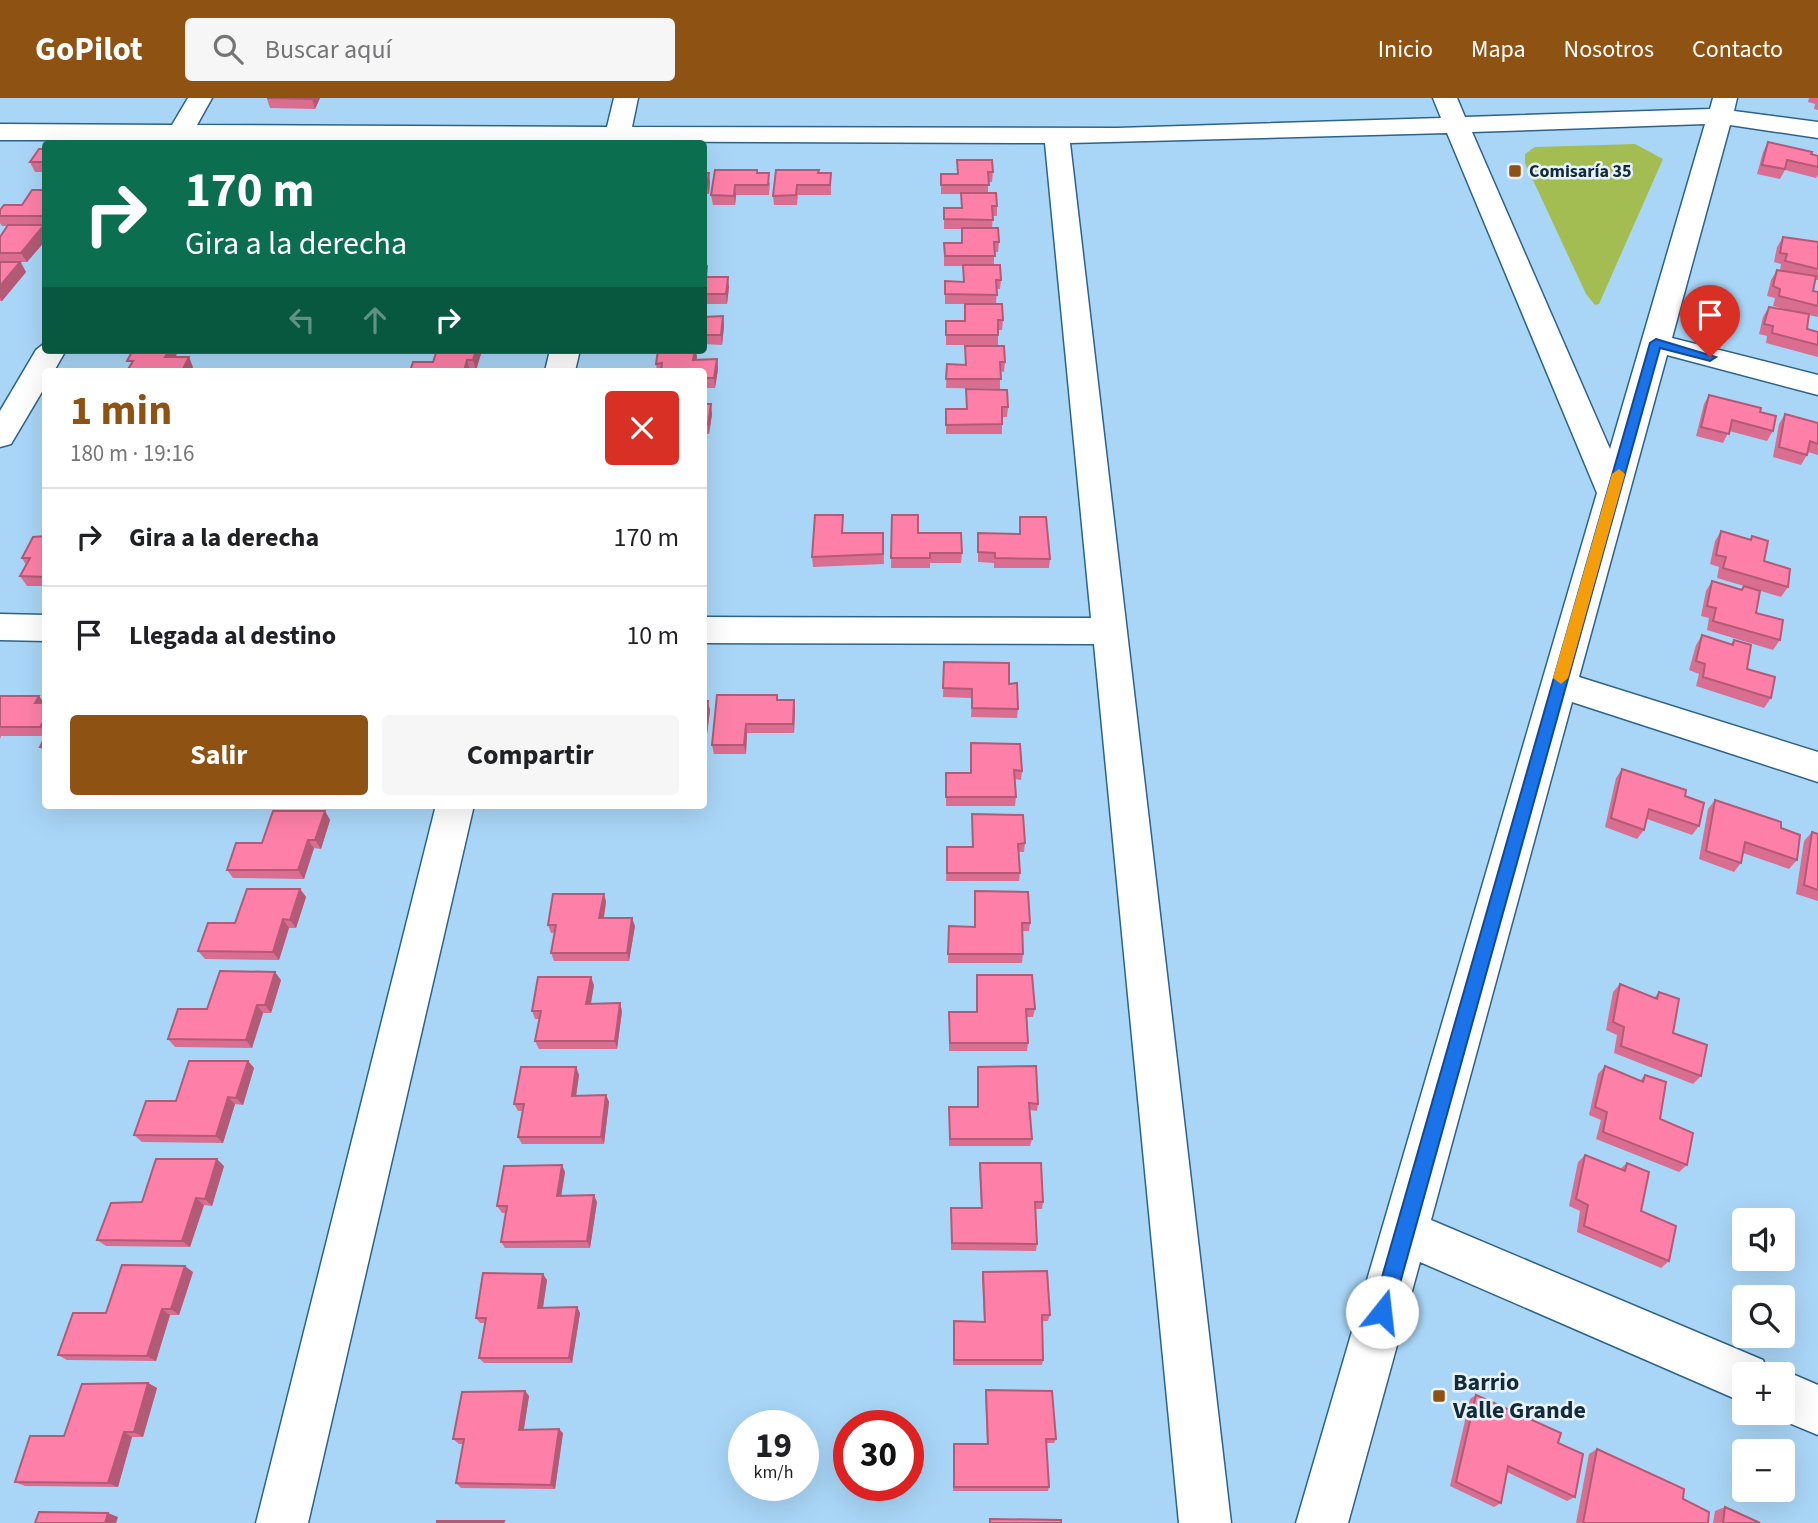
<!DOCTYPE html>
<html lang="es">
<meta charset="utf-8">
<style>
body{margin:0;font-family:"Source Sans 3",sans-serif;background:#f6f6f6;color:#202124;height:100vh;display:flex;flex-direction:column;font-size:26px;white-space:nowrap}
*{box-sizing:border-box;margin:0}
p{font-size:23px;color:#757577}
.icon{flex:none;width:38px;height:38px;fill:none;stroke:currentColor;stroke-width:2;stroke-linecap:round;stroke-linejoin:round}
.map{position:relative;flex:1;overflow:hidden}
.sheet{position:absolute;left:42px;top:270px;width:665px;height:441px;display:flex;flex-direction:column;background:#fff;border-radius:7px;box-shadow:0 7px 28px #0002}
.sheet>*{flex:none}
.hud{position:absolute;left:42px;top:42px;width:665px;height:214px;border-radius:7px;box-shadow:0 7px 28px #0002;background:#0b6e4f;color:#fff;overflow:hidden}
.tools{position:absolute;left:1732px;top:1110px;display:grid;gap:14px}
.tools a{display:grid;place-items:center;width:63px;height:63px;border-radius:7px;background:#fff;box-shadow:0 7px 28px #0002;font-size:35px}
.speed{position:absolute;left:728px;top:1312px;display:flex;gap:14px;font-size:35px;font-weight:700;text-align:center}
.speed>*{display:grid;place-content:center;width:91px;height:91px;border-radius:50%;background:#fff;box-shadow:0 7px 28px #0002;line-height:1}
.speed small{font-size:18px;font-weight:400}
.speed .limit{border:10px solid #d22;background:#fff;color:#111}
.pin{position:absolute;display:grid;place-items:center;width:60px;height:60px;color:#fff;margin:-72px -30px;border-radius:50% 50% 50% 0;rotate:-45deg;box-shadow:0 0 7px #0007}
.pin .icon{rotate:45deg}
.me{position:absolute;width:77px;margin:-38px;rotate:16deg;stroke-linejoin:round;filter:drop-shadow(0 0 5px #0008)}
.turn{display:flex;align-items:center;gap:24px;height:147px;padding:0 28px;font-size:32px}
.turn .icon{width:91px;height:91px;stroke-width:2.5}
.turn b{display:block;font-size:49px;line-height:60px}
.lanes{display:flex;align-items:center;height:66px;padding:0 28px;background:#0003;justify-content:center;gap:35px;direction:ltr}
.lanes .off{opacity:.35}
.round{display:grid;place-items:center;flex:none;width:74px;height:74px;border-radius:7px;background:#f6f6f6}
.summary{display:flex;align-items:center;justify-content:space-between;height:119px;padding:0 28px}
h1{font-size:42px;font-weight:700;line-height:52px;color:#8e5212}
.action{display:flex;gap:14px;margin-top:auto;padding:14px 28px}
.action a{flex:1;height:80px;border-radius:7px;background:#8e5212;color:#fff;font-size:28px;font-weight:700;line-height:80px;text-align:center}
.action a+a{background:#f6f6f6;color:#202124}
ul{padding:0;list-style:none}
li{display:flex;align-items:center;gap:21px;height:98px;padding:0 28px;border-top:2px solid #e0e0e0}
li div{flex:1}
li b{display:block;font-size:26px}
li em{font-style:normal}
header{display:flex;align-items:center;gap:42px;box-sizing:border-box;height:98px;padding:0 35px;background:#8e5212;color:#fff}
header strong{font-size:33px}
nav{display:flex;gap:38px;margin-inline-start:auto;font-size:24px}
.search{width:490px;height:63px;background:#f6f6f6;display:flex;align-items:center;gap:18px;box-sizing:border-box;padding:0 24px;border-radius:7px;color:#757577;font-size:26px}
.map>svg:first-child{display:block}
.green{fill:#a3bd52}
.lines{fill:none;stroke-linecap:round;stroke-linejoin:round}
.minor-casing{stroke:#2d6388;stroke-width:3}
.minor{fill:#fff;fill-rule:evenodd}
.wall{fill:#da6e91}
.shaded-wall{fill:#b25a76}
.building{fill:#fe80a9;stroke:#b25a76;stroke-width:2}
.route{fill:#1a73e8;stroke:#114b97;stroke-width:2}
.slow{fill:#f59e0b}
.poi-dot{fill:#8e5212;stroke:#e7f2fb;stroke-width:2.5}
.labels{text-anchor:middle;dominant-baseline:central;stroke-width:5;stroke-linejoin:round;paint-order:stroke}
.far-poi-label{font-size:18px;font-weight:bold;fill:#132a3a;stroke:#e7f2fb;text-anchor:start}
.near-poi-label{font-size:24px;font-weight:bold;fill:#132a3a;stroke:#e7f2fb;text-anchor:start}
</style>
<header>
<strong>GoPilot</strong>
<div class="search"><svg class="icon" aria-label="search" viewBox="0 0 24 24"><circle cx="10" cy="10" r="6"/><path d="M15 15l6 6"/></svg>Buscar aquí</div>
<nav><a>Inicio</a><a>Mapa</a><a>Nosotros</a><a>Contacto</a></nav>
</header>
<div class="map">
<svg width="1818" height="1425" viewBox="0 0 1818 1425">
<rect width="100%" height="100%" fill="#a9d6f7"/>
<!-- green -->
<path class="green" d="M1635,46L1663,61L1599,206L1595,207L1586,196L1525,65V56L1535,49Z"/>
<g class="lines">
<!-- minor casing -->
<g class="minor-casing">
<path id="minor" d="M188,0H212L197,27L607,29L614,0H638L632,29L1117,30L1441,20L1433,0H1457L1465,19L1710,11L1713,0H1737L1734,13L1818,24V40L1730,27L1672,240L1818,277V297L1667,257L1579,579L1818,654V684L1572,604L1431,1122L1763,1262L1768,1276H1745V1305L1420,1164L1348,1425H1296L1597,395L1447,35L1070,45L1231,1425H1179L1094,546L704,545V519L1091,520L1045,45L188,42L186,46H161L163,42H0V26L172,27ZM1705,26L1610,351L1472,34Z
M46,244V252H66L54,273H46V287L11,346L0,349V313L36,252Z
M550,252H580L575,273H545Z
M0,516L46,517V543L0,542Z
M436,707H474L308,1425H256Z
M1783,1272L1818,1287V1337L1765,1315L1783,1314V1276H1774Z"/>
</g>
<!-- minor -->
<use href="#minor" class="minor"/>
</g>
<!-- wall -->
<path class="wall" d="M320,0L315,11L270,10L267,1Z
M1809,0H1818V12L1814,11L1815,6L1808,4Z
M1768,44L1818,58V77L1816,80L1785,72L1780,81L1757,76L1763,54Z
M46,51V77L44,74H35L30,64Z
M957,62L993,74L992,84H988V95L997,108V118H993L992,130L999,144L998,154H994V167L1001,182L1000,191H997L996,206L1003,222L1002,232H998V247H946V223H965V206H945V183L963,184V168H944V145H962V131H944V110H961V96H941V76H957Z
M704,75L710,84L709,96H704Z
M757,75L770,85L769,97H736L735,107H713L711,97Z
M819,75H831V97H798L797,107H774L773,98Z
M46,92V142L27,164H21L26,174L2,203H0V139L7,128H2L0,125V112L22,107Z
M1783,139L1818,144V182H1815L1813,193L1818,194V219L1809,217L1807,231L1818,234V259L1766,245L1767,238L1759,236L1763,219L1769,209L1792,213L1773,208L1775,200L1767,198L1771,182L1777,172L1780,173L1781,166L1774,164L1777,149Z
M704,168L708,179L729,189L727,206H704Z
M723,218L724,228L722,247L704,246V219Z
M965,248L1005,264L1004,274L1000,273V291L946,290L947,266L965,267Z
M481,256L476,272L410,273L433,264Z
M697,259L696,262L717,261L718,271L715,290H704V273H657L656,266Z
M966,291L1008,309L1007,319H1002V336H946V311H966Z
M1709,297L1760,314L1773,333L1767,343L1729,333L1723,345L1696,338L1704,306Z
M704,306L712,316L709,336H704Z
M1785,316L1818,325V357L1808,354L1807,357L1801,367L1773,359L1779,326Z
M843,417V435H883L884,466L813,469L812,459Z
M892,417L918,435L962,455L961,465H930V470H891Z
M1020,419L1050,461L1049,470H994V465L978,464V435L1019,436Z
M1721,433L1750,442L1752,438L1764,463L1788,489L1781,499L1717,480L1719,469L1710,466L1715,443Z
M46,438V488H27L20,478L26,467L22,460Z
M1712,483L1741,492L1744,488L1756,515L1780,542L1773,552L1707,532L1709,520L1701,518L1706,493Z
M1702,537L1731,546L1734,542L1747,571L1771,600L1764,610L1696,588L1699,576L1689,572L1696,547Z
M944,564L1018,611L1017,620L971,619L972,600L943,599Z
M777,597L778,602H794L795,611L794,635H747L746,656H714L712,647Z
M0,598L46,605V656L40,649L45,638H1L0,641Z
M704,603L710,612L707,636H704Z
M971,645L1022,673L1021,682L1014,681L1016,699L1015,708H946V675H971Z
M1622,671L1685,698L1699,728L1692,737L1647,721L1644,732L1637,741L1605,729L1616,680Z
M1715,702L1781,730L1797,762L1789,771L1743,755L1741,765L1734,774L1699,761L1708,711Z
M325,713L330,722L321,751L314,750L304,781L233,780L227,772L262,745Z
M972,716L1025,745L1024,754H1018L1020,775L1019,783H946L947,749H972Z
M1812,734L1818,736V803L1796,796L1804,743Z
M300,791L306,799L296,830H289L279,862L205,861L198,853L235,825Z
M975,793L1030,825L1029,833H1022L1023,856L1022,865H948L949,828L974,829Z
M604,796L606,804L604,820L635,828L629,863H554L551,855L555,835H551L548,827Z
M977,877L1035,911L1033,919H1026L1028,945L1027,953H949V922L977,914Z
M281,882L271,915H263L252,950L175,949L168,941L207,911Z
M1620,886L1654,900L1659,894L1673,935L1701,978L1693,986L1614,955L1617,937L1606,932L1613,894Z
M594,887L591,906L622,913L617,951H539L535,943L539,921H535L532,913Z
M248,963L254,970L243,1007L235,1006L223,1045L142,1044L134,1037L176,1003Z
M1605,968L1640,983L1645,977L1660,1021L1687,1067L1679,1074L1596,1041L1601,1022L1589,1017L1598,976Z
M576,969L579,977L576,998L606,997L609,1004L604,1046H522L518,1039L522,1013H518L514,1006Z
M978,969L1038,1006L1037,1013L1030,1012L1032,1041L1030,1048H949V1009H978Z
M1585,1057L1620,1071L1627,1065L1641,1113L1669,1163L1661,1170L1577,1134L1580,1113L1569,1108L1578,1064Z
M980,1065L1043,1104L1042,1111H1035L1037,1146L1036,1153L951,1152V1110H981L979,1072Z
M224,1068L212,1108L204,1107L190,1149L106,1148L97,1142L142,1104Z
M565,1074L561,1098L597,1104L590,1150H505L501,1144L506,1115H502L497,1108Z
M193,1174L179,1217H170L156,1263L67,1262L58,1257L106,1215Z
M983,1174L1050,1217L1048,1223H1042L1043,1262L1042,1267H953V1229L984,1224L982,1180Z
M547,1182L543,1210L577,1209L580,1215L572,1265H484L479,1260L485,1225H480L476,1220Z
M148,1285L157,1290L143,1339H132L118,1389L25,1388L15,1384L64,1338Z
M986,1292L1056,1341L1054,1345H1046L1049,1389L1048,1393H953L954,1351L987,1346L985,1297Z
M525,1293L529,1298L524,1331L563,1335L555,1391L461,1390L456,1385L463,1346H459L453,1341Z
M1476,1297L1558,1345L1575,1399L1567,1403L1507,1374L1501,1405L1494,1409L1450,1388L1470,1301Z
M1597,1351L1683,1401L1708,1425H1576L1589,1356Z
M1725,1409L1760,1425H1713L1715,1413Z"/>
<!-- shaded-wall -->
<path class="shaded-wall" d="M312,0H320L315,11L312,1Z
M709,75L710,84L709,96L707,87Z
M735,87L736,97L735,107L734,98Z
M44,127L46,129V142L27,164L21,155Z
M20,164L26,174L2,203L0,200V188Z
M728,179L729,189L727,206L726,196Z
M723,218L724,228L722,247L721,237Z
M169,252H175L177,256L170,269L165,259Z
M476,252H480L481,256L476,272L473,262Z
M695,252H696L697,259L694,272L693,262Z
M189,259L193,269L192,273H182Z
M717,261L718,271L715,290L714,280Z
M467,262L470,273H464Z
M711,306L712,316L709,336L708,326Z
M704,354L706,364L704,378Z
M39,598L46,607L35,605Z
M794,602L795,611L794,635L793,626Z
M708,603L710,612L707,636L706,626Z
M46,619V635L40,629Z
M746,626L747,635L746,656L744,647Z
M325,713L330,722L321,751L315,742Z
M308,742L314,750L304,781L298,772Z
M300,791L306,799L296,830L290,822Z
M604,796L606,804L602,829L599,820Z
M632,820L635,828L629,863L627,855Z
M283,821L289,830L279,862L273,854Z
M275,874L281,882L271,915L265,907Z
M591,879L594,887L589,914L586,906Z
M620,905L622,913L617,951L615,943Z
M257,907L263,915L252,950L246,942Z
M248,963L254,970L243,1007L236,1000Z
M576,969L579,977L575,1005L572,998Z
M606,997L609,1004L604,1046L601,1039Z
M228,999L235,1006L223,1045L216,1038Z
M217,1061L224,1068L212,1108L205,1101Z
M562,1067L565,1074L560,1105L557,1098Z
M594,1097L597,1104L590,1150L587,1143Z
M196,1100L204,1107L190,1149L182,1143Z
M185,1168L193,1174L179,1217L171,1211Z
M543,1176L547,1182L542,1215L538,1210Z
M577,1209L580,1215L572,1265L569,1260Z
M162,1211L170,1217L156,1263L147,1258Z
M148,1285L157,1290L143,1339L134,1334Z
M525,1293L529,1298L523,1336L519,1332Z
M559,1331L563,1335L555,1391L551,1387Z
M124,1334L132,1339L118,1389L108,1385Z
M108,1415L118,1419L116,1425H105Z"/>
<!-- building -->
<path class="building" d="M267,0H312V1Z
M1768,44L1812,54L1811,56L1818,58V69L1787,62L1785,71L1762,67Z
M39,51H46V64H30Z
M957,62H992L993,74H988L989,87H941V76H958Z
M715,72H757V75H769L768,87H735L734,98L711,97Z
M776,72H819L818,75H831L830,87H797L796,97L773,98Z
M704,75H709L707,87H704Z
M32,92H46V117L44,118H0V112L4,107H22Z
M961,95H996L997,108H992L993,122L944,121V110H962Z
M8,127H44L21,155H0V139Z
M962,130H998L999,144H994L995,158H945L944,145H962Z
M1783,139L1818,144V171L1785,163L1787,156L1780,155Z
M0,164H20L0,188Z
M963,167H1000L1001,182H996L997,197L945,196V183L964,184Z
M704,168H707L706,179H728L726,196H704Z
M1777,172L1816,178L1813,193L1818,194V208L1779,198L1780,191L1773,188Z
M965,206H1002L1003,222H998V237H946V223H965Z
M1769,209L1809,216L1807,231L1818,234V247L1772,235L1773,228L1764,226Z
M723,218L721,237H704V219Z
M965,248H1004L1005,264H1000L1001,281H946L947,266L966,267Z
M133,252H169L165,259H189L182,273H127L133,263H127Z
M437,252H476L473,262H467L464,273H410L413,264H433Z
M658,252H695L693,262L717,261L714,280H704V273H661L662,265L656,266Z
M966,291L1007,292L1008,309H1002V326L946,327V311H967Z
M1709,297L1761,310L1760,314L1776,318L1773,333L1732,322L1729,336L1701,329Z
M704,306H711L708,326H704Z
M1785,316L1818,325V346L1810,343L1807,357L1779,349Z
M815,417H843L842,435H883V456L812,459Z
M892,417H918V435H961L962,455H930V460H891Z
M1020,419H1046L1050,461L995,460V455L978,454V435L1020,436Z
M1721,433L1751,442L1752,438L1768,443L1764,463L1790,471L1788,489L1723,470L1726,459L1716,457Z
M46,438V479L20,478L30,460H22L33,439Z
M1712,483L1742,492L1744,488L1760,493L1756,515L1783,522L1780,542L1713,523L1716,510L1707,508Z
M1702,537L1733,547L1734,542L1751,547L1747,571L1775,579L1771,600L1703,579L1705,566L1696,563Z
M944,564L1009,565V586L1017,585L1018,611L972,610V591L943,590Z
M717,597H777V602H794L793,626H746L744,647H712Z
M0,598H39L35,605H46V619L40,629H0Z
M704,603H708L706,626H704Z
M46,637V649H40Z
M971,645L1020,646L1022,673L1014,672L1016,699H946V675H971Z
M1622,671L1686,692L1685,698L1704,705L1699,728L1649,711L1644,732L1611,720Z
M1715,702L1781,724V730L1800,737L1797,762L1745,744L1741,765L1706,753Z
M273,713H325L315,742H308L298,772H227L236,745H262Z
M972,716L1023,717L1025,745L1018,746L1020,775H947V749H973Z
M1812,734L1818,736V792L1804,787Z
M247,791H300L290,822L283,821L273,854L198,853L208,825H235Z
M975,793L1028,794L1030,825H1022L1023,856H948L949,828L975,829Z
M553,796H604L599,820H632L627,855H551L556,827H548Z
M220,873L275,874L265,907H257L246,942L168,941L178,911H207Z
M977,877H1032L1035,911H1026L1028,945H950L949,914H977Z
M538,879H591L586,906L620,905L615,943H535L541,913H532Z
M1620,886L1657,901L1659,894L1679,901L1673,935L1707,947L1701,978L1621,948L1624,929L1613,924Z
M189,963H248L236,1000L228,999L216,1038L134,1037L146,1003H176Z
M1036,968L1038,1006L1029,1005L1032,1041H950L949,1009H978V969Z
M1605,968L1643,984L1645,977L1666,984L1660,1021L1693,1035L1687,1067L1603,1034L1607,1014L1595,1009Z
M521,969H576L572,998L606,997L601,1039H518L524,1006H514Z
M1585,1057L1625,1073L1627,1065L1649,1074L1641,1113L1676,1128L1669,1163L1584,1128L1588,1107L1576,1101Z
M156,1061H217L205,1101L196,1100L182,1143L97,1142L111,1105L142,1104Z
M980,1065H1041L1043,1104H1035L1037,1146L952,1145L951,1110H982Z
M562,1067L557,1098L594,1097L587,1143L501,1144L507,1108H497L504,1068Z
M122,1167L185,1168L171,1211H162L147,1258L58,1257L73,1215H106Z
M1047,1173L1050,1217H1042L1043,1262H954V1223L985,1224L983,1174Z
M483,1175L543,1176L538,1210L577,1209L569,1260H479L486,1220H476Z
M148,1285L134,1334H124L108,1385L15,1384L30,1338H64L82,1286Z
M986,1292L1052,1293L1056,1341H1046L1049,1389H954V1346H988Z
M525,1293L519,1332L559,1331L551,1387L456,1385L464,1341H453L462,1294Z
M1476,1297L1561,1335L1558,1345L1583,1356L1575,1399L1508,1368L1501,1405L1456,1384Z
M1597,1351L1684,1391L1683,1401L1709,1414L1708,1425H1583Z
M1725,1409L1760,1425H1723Z
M39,1414L108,1415L105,1425H35Z
M990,1421L1061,1422V1425H990Z
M437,1423H504L503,1425H437Z"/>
<!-- route -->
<path class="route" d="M1656,241L1716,259L1710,263L1660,250L1392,1214L1389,1221L1382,1224L1375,1221L1372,1214L1650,245Z"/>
<!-- slow -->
<path class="slow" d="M1619,371L1625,376L1568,580L1561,586L1553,580L1612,376Z"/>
<!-- markers -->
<g class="poi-dot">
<rect x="1508" y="66" width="14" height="14" rx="3.5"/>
<rect x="1432" y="1291" width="14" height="14" rx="3.5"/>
</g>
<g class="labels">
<!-- far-poi labels -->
<g class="far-poi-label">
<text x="1529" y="73">Comisaría 35</text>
</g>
<!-- near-poi labels -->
<g class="near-poi-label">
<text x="1453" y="1284">Barrio<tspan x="1453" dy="28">Valle Grande</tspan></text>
</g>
</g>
</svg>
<div class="tools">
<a><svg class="icon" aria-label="sound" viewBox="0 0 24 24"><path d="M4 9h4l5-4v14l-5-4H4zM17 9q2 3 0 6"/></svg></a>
<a><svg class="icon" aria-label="search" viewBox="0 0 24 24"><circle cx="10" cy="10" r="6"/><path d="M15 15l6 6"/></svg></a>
<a>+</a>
<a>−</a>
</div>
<div class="speed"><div>19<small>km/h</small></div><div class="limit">30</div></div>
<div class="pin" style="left:1710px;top:259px;background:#d93025"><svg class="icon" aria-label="arrive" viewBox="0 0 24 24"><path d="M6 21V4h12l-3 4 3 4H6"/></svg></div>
<svg class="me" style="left:1382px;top:1214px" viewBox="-20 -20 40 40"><circle r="19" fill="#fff"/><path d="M0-13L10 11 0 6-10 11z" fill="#1a73e8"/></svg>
<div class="hud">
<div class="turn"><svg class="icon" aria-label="right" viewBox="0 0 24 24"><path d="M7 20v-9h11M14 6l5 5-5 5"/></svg><div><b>170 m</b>Gira a la derecha</div></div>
<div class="lanes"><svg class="icon off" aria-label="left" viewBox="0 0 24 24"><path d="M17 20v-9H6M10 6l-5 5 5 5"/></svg><svg class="icon off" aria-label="ahead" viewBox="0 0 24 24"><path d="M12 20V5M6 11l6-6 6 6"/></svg><svg class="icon" aria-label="right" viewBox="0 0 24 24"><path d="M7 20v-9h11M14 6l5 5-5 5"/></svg></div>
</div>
<section class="sheet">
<div class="summary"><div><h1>1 min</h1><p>180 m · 19:16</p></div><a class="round" style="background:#d93025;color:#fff"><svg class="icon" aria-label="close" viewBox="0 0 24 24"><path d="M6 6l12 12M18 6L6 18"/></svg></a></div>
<ul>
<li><svg class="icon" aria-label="right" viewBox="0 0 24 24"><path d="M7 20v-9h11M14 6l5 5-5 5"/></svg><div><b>Gira a la derecha</b></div><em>170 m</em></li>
<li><svg class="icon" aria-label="arrive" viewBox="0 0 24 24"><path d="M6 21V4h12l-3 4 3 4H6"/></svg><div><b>Llegada al destino</b></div><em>10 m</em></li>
</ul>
<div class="action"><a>Salir</a><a>Compartir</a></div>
</section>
</div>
